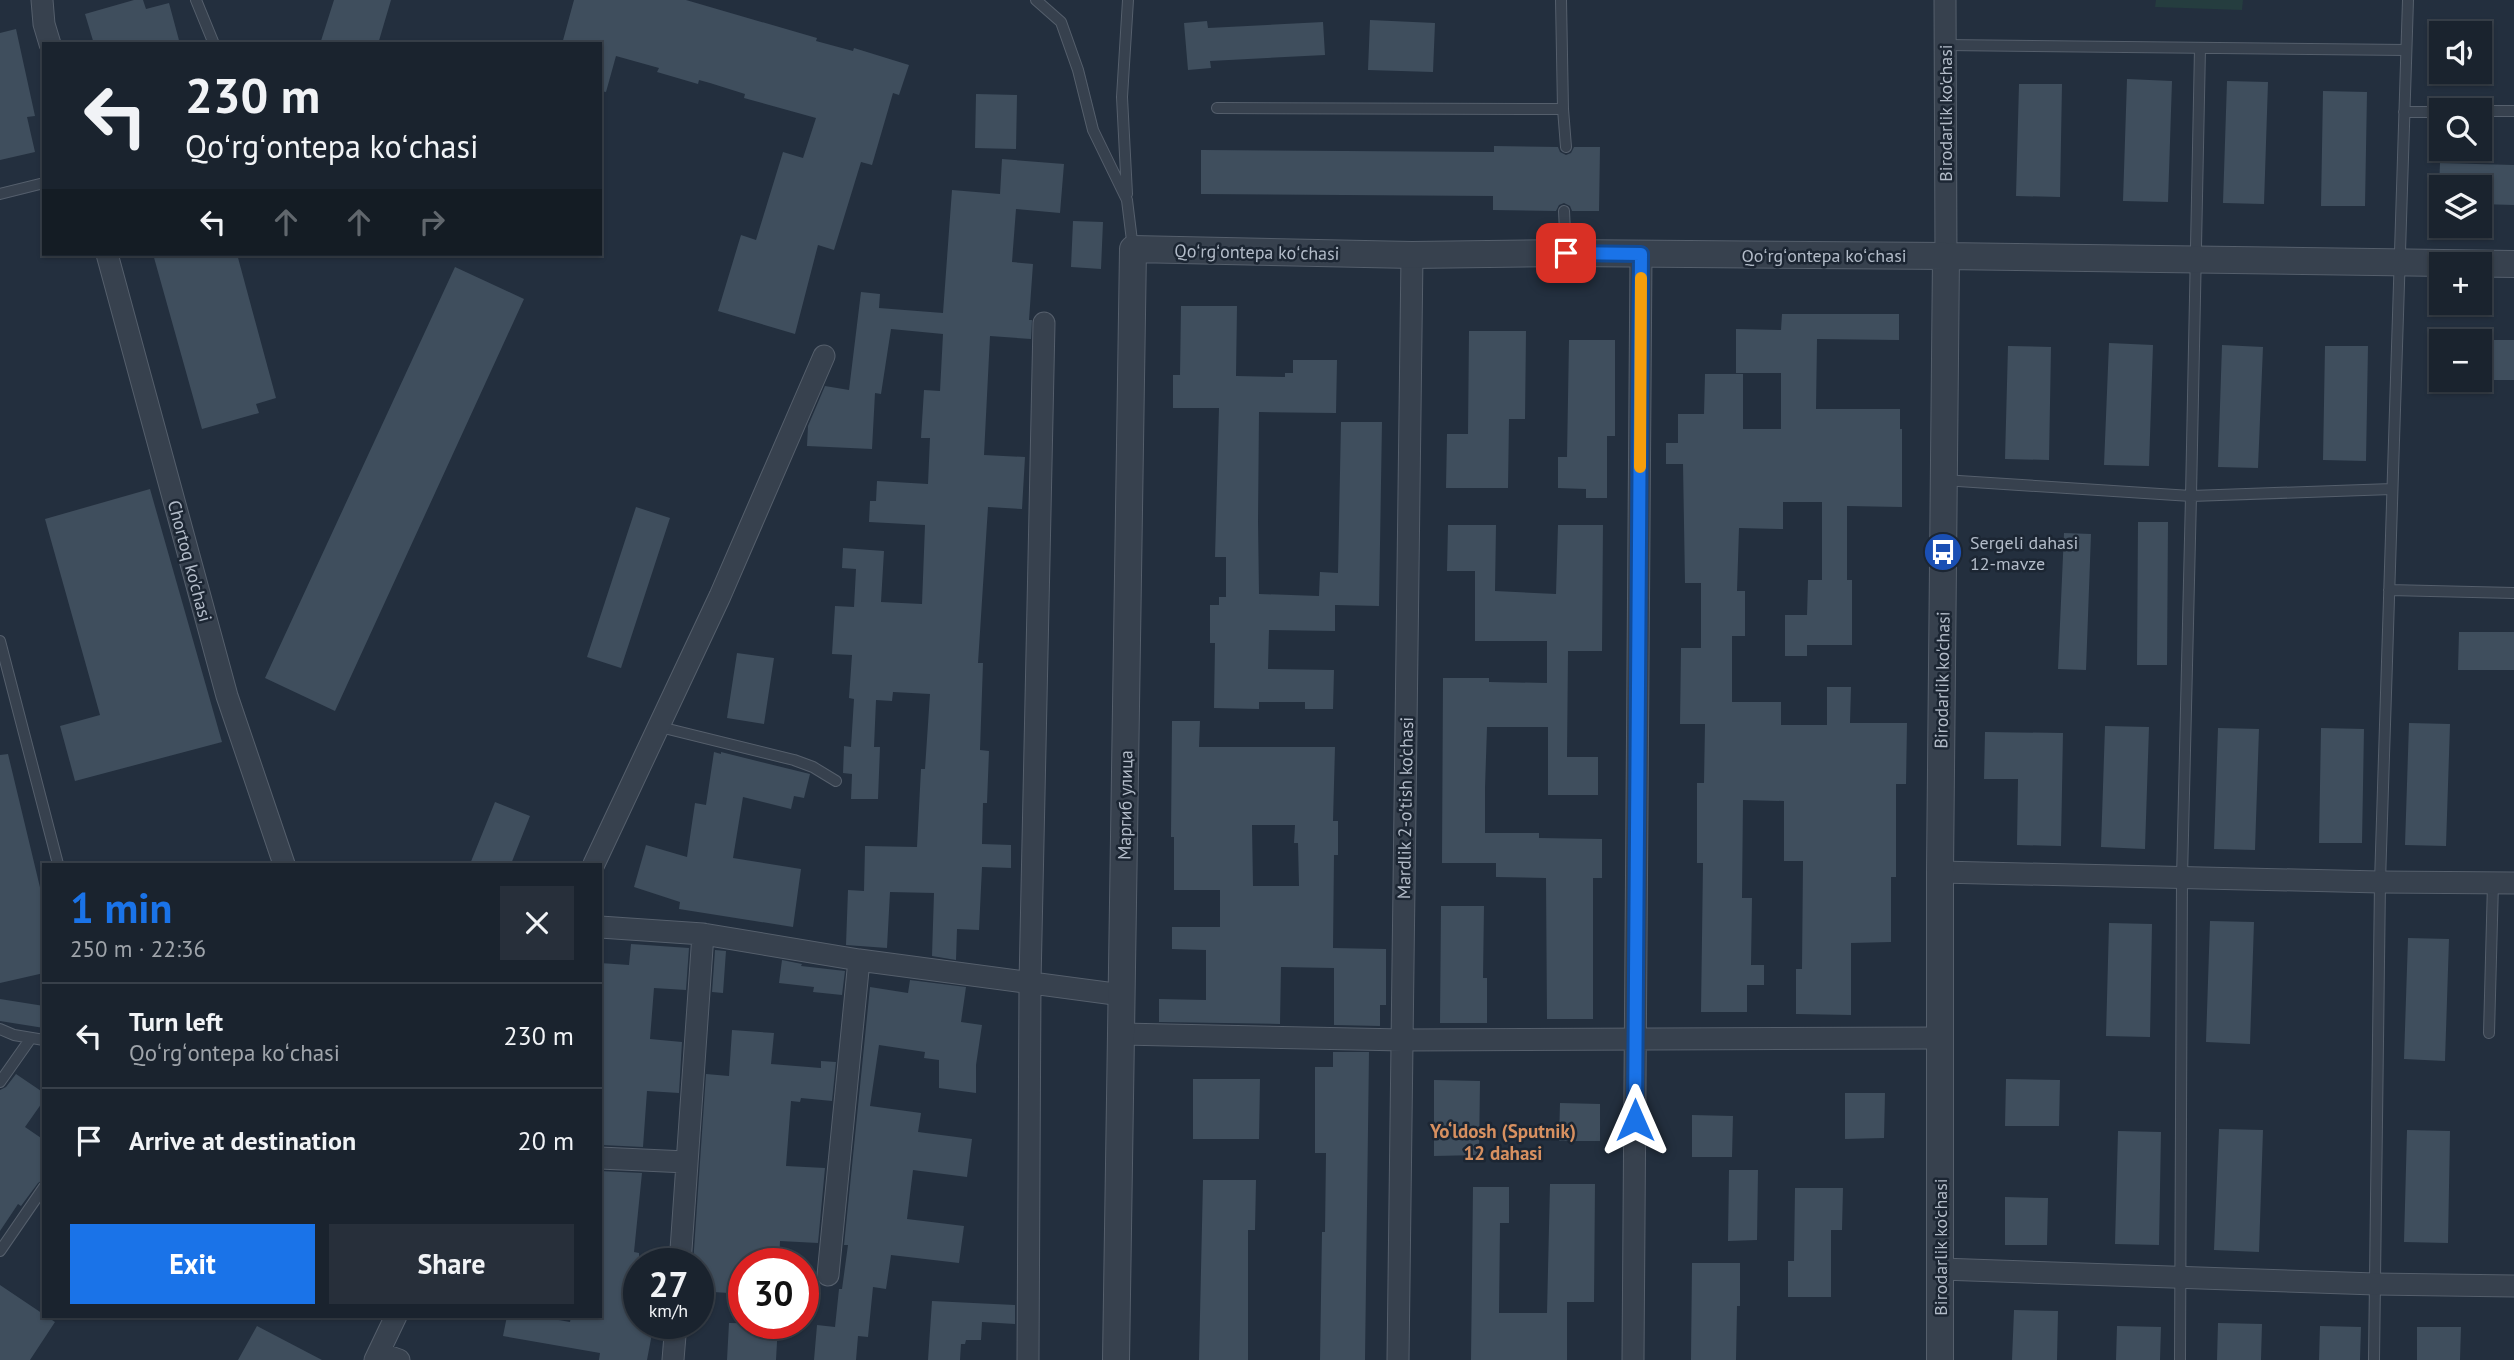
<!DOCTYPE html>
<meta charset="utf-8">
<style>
body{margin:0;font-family:"PT Sans",sans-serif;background:#272f3a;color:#f1f3f6;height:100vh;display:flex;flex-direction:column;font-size:26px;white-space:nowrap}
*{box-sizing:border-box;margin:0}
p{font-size:23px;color:#9fa4aa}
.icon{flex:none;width:38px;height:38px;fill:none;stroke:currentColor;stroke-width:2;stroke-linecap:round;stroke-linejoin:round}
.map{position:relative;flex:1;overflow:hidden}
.side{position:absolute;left:42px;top:863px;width:560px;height:455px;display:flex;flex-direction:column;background:#1a232e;border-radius:0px;box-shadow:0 2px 5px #0004,0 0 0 2px #38404a}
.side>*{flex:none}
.hud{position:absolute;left:42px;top:42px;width:560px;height:214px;border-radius:0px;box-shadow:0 2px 5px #0004,0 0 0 2px #38404a;background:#1a232e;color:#f1f3f6;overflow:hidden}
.fabs{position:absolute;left:2429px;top:21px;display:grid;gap:14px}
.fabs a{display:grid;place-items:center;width:63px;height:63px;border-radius:0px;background:#1a232e;box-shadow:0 2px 5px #0004,0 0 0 2px #38404a;font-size:35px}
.speed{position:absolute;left:623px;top:1248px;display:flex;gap:14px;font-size:35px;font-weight:700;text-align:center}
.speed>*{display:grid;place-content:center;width:91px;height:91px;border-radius:50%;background:#1a232e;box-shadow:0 2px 5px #0004,0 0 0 2px #38404a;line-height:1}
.speed small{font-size:18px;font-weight:400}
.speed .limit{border:10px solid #d22;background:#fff;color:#111}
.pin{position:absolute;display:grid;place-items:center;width:60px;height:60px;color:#fff;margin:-30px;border-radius:14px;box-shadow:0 4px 10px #0006}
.me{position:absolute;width:77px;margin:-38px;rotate:0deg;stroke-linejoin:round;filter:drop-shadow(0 0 5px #0008)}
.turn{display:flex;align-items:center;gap:24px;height:147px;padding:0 28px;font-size:32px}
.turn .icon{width:91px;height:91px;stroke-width:2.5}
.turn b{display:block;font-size:49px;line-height:60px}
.lanes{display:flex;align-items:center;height:66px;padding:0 28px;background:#0003;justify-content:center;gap:35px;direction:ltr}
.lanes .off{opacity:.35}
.round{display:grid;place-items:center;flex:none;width:74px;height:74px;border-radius:0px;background:#272f3a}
.headline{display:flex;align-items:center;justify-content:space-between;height:119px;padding:0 28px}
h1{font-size:42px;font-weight:800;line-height:52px;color:#1a73e8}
.button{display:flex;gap:14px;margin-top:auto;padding:14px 28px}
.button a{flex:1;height:80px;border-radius:0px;background:#1a73e8;color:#fff;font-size:28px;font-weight:800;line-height:80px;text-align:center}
.button a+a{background:#272f3a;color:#f1f3f6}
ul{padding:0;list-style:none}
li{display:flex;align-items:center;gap:21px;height:105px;padding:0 28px;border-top:2px solid #38404a}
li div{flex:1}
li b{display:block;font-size:26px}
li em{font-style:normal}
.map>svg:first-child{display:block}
.green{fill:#253d3f}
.building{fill:#3f4e5d;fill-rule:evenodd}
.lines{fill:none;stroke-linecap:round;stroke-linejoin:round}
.service-casing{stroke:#555f6c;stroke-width:12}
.minor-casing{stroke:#555f6c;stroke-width:23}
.tertiary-casing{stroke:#555f6c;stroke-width:28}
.service{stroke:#37414e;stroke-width:10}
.minor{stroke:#37414e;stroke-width:21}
.tertiary{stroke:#37414e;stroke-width:26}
.route-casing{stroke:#114b97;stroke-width:18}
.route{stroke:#1a73e8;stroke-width:12}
.slow{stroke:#f59e0b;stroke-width:12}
.labels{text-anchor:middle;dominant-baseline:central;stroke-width:5;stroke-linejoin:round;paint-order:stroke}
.street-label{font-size:18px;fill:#b3bcc9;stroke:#1c2633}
.poi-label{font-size:18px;fill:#b3bcc9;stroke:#1c2633;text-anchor:start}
.neighbourhood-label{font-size:19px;font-weight:bold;fill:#d79060;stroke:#1c2633}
</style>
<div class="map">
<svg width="2514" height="1360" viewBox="0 0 2514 1360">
<rect width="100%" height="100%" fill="#232f3e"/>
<!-- green -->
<path class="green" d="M2156,0H2243L2242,10L2155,7Z"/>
<!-- building -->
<path class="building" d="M134,0H143L146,9L169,3L180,44H94L85,14Z
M334,0H391L378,44H320Z
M574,0H686L817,38L816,41L853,51L854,48L909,65L899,95L893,93L872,165L861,162L834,250L818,245L795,334L718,311L741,235L756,240L783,152L803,158L816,118L744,98L745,94L710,83L699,80L698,84L657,72L659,68L616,56L606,92L600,91V44H562Z
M1370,20L1435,23L1433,72L1368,70Z
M1207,21L1208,28L1323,22L1325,55L1210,61L1211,68L1188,70L1184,23Z
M16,29L35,116L27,117L35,152L0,160V33Z
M2127,79L2172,81L2168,202L2123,201Z
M2227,81L2268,82L2264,204L2223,203Z
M2019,84H2062L2060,197L2016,196Z
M2323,91L2367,92L2365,206H2321Z
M976,94L1017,95L1016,149L975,148Z
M1494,146L1558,147L1560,152L1566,155L1571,153L1574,147H1600L1599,211H1572L1570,206L1564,203L1559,205L1556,211L1493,210V196L1201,194V150L1494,152Z
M1002,159L1064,164L1060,213L1016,209L1012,262L1033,264L1029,320H1032L1031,339L990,336L984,455L1025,457L1022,509L988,507L978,663H983L980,750L989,751L987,803H983L982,844L1011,845V868L982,867L979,930L957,929L956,960L932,956L934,893L890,892L887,948L846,945L848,890L864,891L865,846L917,847L921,769H925L930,694L893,692L892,701L876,700L874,747H880L878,799H851L852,774L843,773L844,746L851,747L854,699L849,698L852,655L832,654L835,606L854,607L856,569L842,568L843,548L884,551L881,602L922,604L925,525L869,522L870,501H876L877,481L928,484L930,438H921L924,390L940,391L943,334L891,329L881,394L875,393L872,449L807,446L808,426L825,386L849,390L861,292L880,294L879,308L943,313L952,190L1000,194Z
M2440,163L2514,165V205L2480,204V187H2439Z
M1073,221L1103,222L1101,269L1071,267Z
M153,254H237L276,398L256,404L259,413L202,429Z
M455,267L524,299L335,711L265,678Z
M1181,306H1237L1236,376L1285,377V373H1293V360H1337L1336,413L1259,412L1258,521L1259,594L1319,596L1320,572L1338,573L1341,422H1382L1379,606L1335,605V631L1269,630L1268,669L1334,670L1333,709H1305V702H1259V709L1214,708L1215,643H1210V605H1219V597H1226V557H1215L1219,408H1173V375H1180Z
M1782,314H1899V340L1817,339L1816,409H1900V429H1902V507L1847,506V580H1852V645H1807V656H1785V615H1807L1808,580H1822V502H1783V529L1739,528L1737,591H1745V636H1732V702H1781V725H1827V687H1851L1850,723H1907L1906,784H1896V877H1891V942L1851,943V1015L1796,1014V969H1802L1803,861H1784V801L1743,800L1742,898H1752L1751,965H1764V985H1747V1012H1701L1703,863H1697V783H1704L1705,724H1680L1681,648H1701V583H1685L1683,464H1666V443H1678V414H1704L1705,374H1743V429H1781V373H1736V329L1781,330Z
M1469,331H1526L1525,419H1509L1508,488H1446L1447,434H1468Z
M1569,340H1615V436H1607V498H1586V489L1558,488V457H1567Z
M2480,340H2514V380H2480Z
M2109,343L2153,345L2149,466L2104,465Z
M2222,345L2263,347L2258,468L2218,467Z
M2008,346L2051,347L2049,460L2005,459Z
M2325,346H2368L2366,461L2323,460Z
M150,489L222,742L75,781L60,726L100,715L45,519Z
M636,507L670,518L621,668L587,657Z
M2138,522H2168L2167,665H2137Z
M1448,525H1496L1495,591L1556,594L1558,525H1603L1602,651H1568L1567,757H1598V795H1548V727H1487L1485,788V833H1539V838L1602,839V878H1593V1019H1547L1546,878L1496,877V863H1442L1443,678H1489V682L1547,683V641H1475V571H1447Z
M2064,533L2091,534L2086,670L2058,669Z
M2459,632H2514V670H2458Z
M737,653L774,658L764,724L727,718Z
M1172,721H1200L1199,747H1335L1333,821H1338V855H1334L1333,948L1386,949V1005H1380V1026L1334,1025V968L1281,967L1280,1024L1159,1022V999L1206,1000V950L1172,949V927H1220V890H1174V837H1171ZM1252,825H1295L1294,843H1298L1299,886H1253Z
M2409,723L2450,724L2446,846L2405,845Z
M2105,726L2149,727L2145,849L2101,847Z
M2218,728L2259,729L2255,850L2214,849Z
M2321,728L2364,729L2362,843H2319Z
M1985,732L2063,733L2061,846L2017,845L2018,779H1984Z
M714,752L721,754V752L810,774L804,798L794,796L791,809L743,797L733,858L801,869L793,927L679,909L680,902L634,887L646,845L687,857L695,803L706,805Z
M8,754L44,904V973L0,983V755Z
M495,802L530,816L511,864H470Z
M1441,906H1484L1483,978H1487V1023H1440Z
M2210,921L2254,922L2250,1044L2206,1042Z
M2109,923L2152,924L2150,1037L2106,1036Z
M2408,938L2449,939L2445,1061L2404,1059Z
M631,944L689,948L686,990L654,988L650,1039L682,1042L679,1093L647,1091L643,1147L602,1145L604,1117H600L603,1042H600V963L629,965Z
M715,950L726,951L723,993L712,992Z
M782,960L802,964L801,966L845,971L842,995L813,992L814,987L779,983Z
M910,980L966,987L961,1022L982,1025L976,1065V1093L939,1088V1060L924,1058L925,1052L879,1045L870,1106L921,1113L918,1132L972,1139L967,1177L913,1170L907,1219L964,1226L959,1263L891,1255L886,1289L873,1287L868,1337L858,1336L856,1360H814L817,1325L835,1327L839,1289H842L848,1245H844L870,987L908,993Z
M0,999L44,1006V1028L0,1021Z
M732,1030L774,1033L771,1064L821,1068V1061L836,1062L832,1101L801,1098L800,1102L791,1101L786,1166L825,1168L818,1243L780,1241L779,1262L744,1264V1294L698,1291V1264H693L706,1074L729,1076Z
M1333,1052H1369L1365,1360H1320L1322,1232H1325L1326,1153H1315V1067H1333Z
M16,1074L44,1093V1100L25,1127L44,1140V1179L38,1183L21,1206L18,1204L0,1231V1090L6,1087Z
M1193,1079H1260L1259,1139H1193Z
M2006,1079L2060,1080L2059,1126H2005Z
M1434,1080L1480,1081L1479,1155L1434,1156Z
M1845,1093H1885L1884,1138L1845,1139Z
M1560,1103L1600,1104V1141H1559Z
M1692,1115L1733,1116L1732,1157H1692Z
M2219,1129L2263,1130L2259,1252L2214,1250Z
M2407,1130L2450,1131L2448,1243L2404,1242Z
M2118,1131L2161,1132L2159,1245L2115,1244Z
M1729,1170H1758L1757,1240L1728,1241Z
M600,1171L642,1173L634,1252L639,1253V1323H654L647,1360H599L600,1353L503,1336L507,1316H536L570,1322L571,1316H600Z
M1203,1180H1256L1255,1230H1248V1360H1199Z
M1550,1184H1595L1594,1302H1567V1360H1471L1473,1187H1509V1223H1500L1499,1313H1547Z
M1795,1188H1843L1842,1230H1831V1297H1788V1261H1794Z
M2005,1197L2048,1198L2047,1245H2005Z
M1692,1263H1740V1306H1737L1736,1360H1691Z
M0,1285L55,1322L30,1360H0Z
M932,1301L1015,1305V1324L982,1322L981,1340H966L965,1344H961L960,1360H928Z
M2014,1310L2058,1311L2057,1360H2012Z
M729,1323L778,1324L776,1360H727Z
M2218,1323L2262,1324L2261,1360H2217Z
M257,1326L322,1360H238Z
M2117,1326L2161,1327L2160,1360H2116Z
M2320,1326L2361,1327L2360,1360H2319Z
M2417,1327H2461L2460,1360H2417Z"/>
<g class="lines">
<!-- service casing -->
<g class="service-casing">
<path id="service" d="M196,0L214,44
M1036,0L1061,22L1078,70L1093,130L1127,200L1133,249
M1561,0L1563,109L1566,147
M1945,45L2406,50
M2200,48L2191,496L2392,489
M1217,108L1563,109
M2480,111H2514
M2404,112H2441
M0,194L44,183
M1127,194L1122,97L1128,0
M1564,211L1566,253
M1943,480L2191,496L2182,878L2180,1360
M2389,590L2514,593
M0,641L58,864
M660,727L794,760L813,767L836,781
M0,1029L14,1035L44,1040
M2489,1033L2493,883
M0,1082L31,1038
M0,1251L44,1187
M2374,1360L2380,882L2408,0"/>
</g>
<!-- minor casing -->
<g class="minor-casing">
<path id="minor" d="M42,0L44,24L50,44
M1945,0L1946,256
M107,254L227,696L284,864
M594,864L720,596L824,356
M1940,872L2380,882L2514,883
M600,927L703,934L859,960L1122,995
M1122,1034L1403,1040L1940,1038
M600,1158L686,1162
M680,1264L703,934
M1941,1269L2375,1284L2514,1286
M828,1275L859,960
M379,1353L399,1360
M375,1360L396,1316
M673,1360L676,1323
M1028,1360L1030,983L1044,323
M1398,1360L1412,255
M1633,1360L1641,254"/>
</g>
<!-- tertiary casing -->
<g class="tertiary-casing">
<path id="tertiary" d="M1116,1360L1133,249L1412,255L1566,253L1946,256L2514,264
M1940,1360V872L1946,256"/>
</g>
<!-- service -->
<use href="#service" class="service"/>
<!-- minor -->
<use href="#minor" class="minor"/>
<!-- tertiary -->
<use href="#tertiary" class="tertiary"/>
</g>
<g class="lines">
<!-- route casing -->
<g class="route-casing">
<path id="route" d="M1566,253L1641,254L1635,1120"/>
</g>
<!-- route -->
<use href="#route" class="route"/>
<!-- slow -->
<path class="slow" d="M1640,467L1641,278"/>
</g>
<!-- icons -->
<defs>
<g id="bus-disc" transform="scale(2.0125)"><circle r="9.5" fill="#1a4fb4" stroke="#1c2633"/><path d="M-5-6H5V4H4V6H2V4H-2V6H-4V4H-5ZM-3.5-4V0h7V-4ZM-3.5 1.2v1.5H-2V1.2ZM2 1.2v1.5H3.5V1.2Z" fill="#fff"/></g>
</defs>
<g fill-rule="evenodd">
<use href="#bus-disc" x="1943" y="552"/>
</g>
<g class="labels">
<!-- street labels -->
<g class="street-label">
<text transform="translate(1945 113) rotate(-90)">Birodarlik ko'chasi</text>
<text transform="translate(1257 252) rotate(1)">Qoʻrgʻontepa koʻchasi</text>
<text x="1824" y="255">Qoʻrgʻontepa koʻchasi</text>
<text transform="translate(190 561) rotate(75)">Chortoq ko'chasi</text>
<text transform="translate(1942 680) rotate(-89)">Birodarlik ko'chasi</text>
<text transform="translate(1125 805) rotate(-89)">Маргиб улица</text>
<text transform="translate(1405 808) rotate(-89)">Mardlik 2-o'tish ko'chasi</text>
<text transform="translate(1940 1247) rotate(-90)">Birodarlik ko'chasi</text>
</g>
<!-- poi labels -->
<g class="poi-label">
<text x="1970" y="542">Sergeli dahasi<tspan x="1970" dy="21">12-mavze</tspan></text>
</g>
<!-- neighbourhood labels -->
<g class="neighbourhood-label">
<text x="1503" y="1131">Yo‘ldosh (Sputnik)<tspan x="1503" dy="22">12 dahasi</tspan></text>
</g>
</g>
</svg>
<div class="fabs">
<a><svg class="icon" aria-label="sound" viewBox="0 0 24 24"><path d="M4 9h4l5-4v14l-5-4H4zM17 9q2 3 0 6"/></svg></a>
<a><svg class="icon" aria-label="search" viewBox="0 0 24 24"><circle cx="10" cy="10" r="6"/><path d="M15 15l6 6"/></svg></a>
<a><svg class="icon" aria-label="layers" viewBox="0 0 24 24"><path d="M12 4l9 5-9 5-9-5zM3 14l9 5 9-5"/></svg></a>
<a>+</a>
<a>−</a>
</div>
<div class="speed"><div>27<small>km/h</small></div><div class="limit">30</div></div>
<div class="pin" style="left:1566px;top:253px;background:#d93025"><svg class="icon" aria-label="arrive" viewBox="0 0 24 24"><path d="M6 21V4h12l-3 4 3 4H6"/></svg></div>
<svg class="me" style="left:1635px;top:1120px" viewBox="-20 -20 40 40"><path d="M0-17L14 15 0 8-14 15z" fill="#1a73e8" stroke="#fff" stroke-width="4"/></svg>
<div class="hud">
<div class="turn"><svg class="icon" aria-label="left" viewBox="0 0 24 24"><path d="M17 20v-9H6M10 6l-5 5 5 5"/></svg><div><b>230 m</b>Qoʻrgʻontepa koʻchasi</div></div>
<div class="lanes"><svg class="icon" aria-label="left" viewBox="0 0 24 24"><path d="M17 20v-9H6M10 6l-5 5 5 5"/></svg><svg class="icon off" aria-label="ahead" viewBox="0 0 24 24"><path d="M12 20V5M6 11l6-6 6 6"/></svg><svg class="icon off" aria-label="ahead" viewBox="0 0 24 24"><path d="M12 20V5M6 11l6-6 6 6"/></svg><svg class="icon off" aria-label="right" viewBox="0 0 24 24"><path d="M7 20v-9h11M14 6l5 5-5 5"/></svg></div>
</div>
<section class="side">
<div class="headline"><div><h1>1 min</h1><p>250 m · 22:36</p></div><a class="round"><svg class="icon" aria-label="close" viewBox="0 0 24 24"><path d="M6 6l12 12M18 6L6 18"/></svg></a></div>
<ul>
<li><svg class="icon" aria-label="left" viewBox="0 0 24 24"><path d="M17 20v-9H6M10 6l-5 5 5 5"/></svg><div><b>Turn left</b><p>Qoʻrgʻontepa koʻchasi</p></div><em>230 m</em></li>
<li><svg class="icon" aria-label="arrive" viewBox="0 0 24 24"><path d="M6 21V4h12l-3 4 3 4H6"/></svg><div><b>Arrive at destination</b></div><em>20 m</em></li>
</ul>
<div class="button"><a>Exit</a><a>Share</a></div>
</section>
</div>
